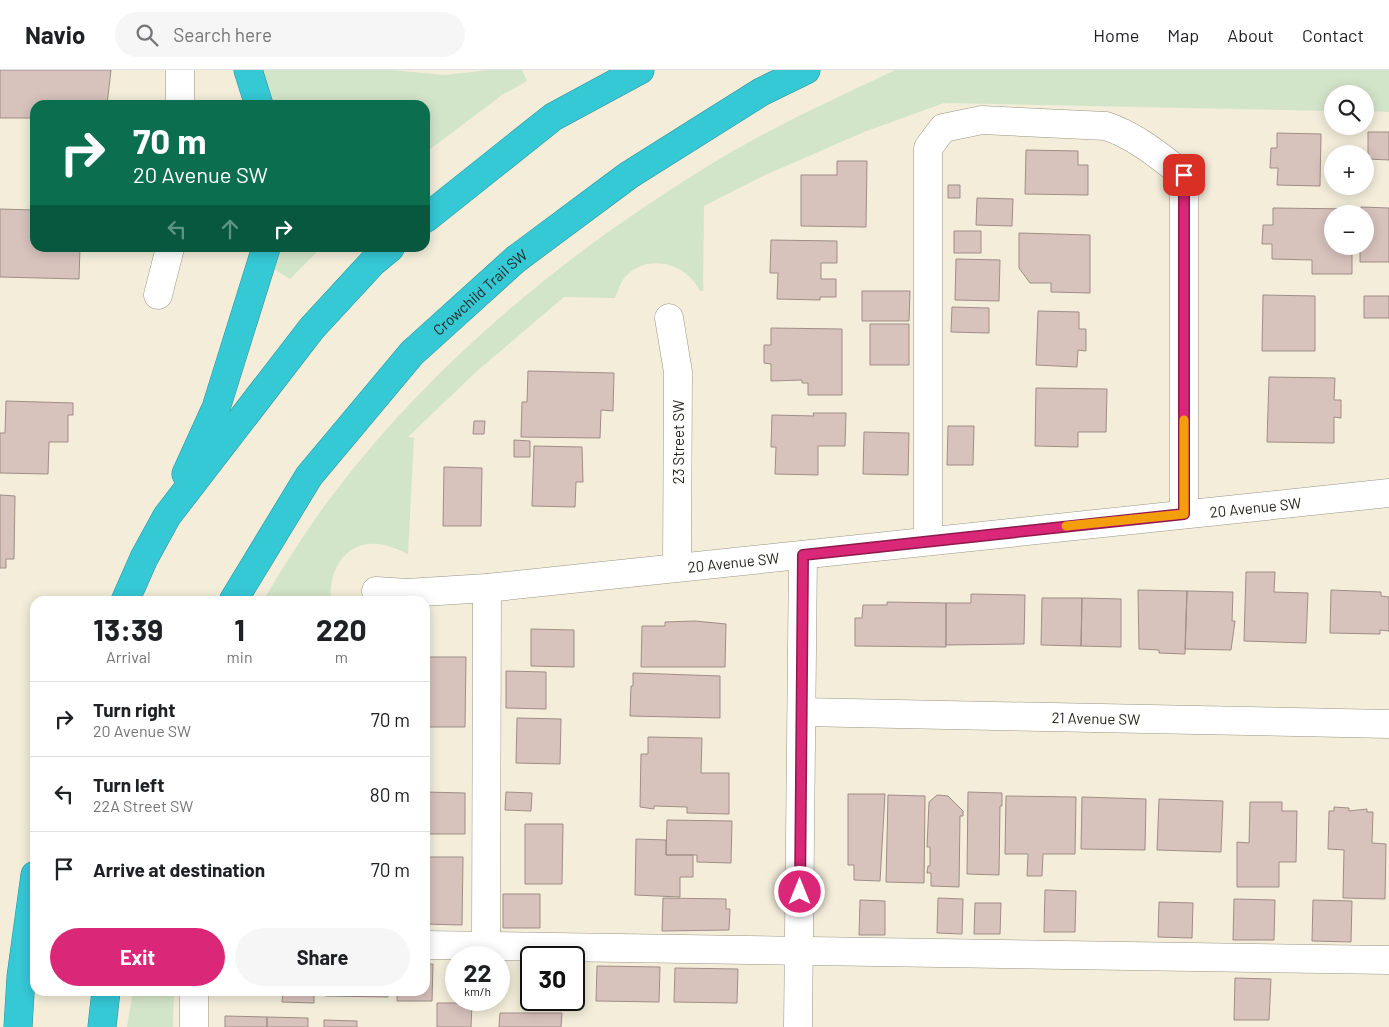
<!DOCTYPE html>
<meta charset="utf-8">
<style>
body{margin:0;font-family:Barlow,sans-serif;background:#f6f6f6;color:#202124;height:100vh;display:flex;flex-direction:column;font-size:19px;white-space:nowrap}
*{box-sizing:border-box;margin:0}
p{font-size:16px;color:#757577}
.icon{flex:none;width:28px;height:28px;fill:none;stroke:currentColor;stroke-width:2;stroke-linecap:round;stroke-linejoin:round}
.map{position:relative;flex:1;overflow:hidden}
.panel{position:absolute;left:30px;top:526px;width:400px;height:400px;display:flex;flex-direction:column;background:#fff;border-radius:15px;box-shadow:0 2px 12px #0003}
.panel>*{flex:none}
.banner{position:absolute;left:30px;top:30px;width:400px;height:152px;border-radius:15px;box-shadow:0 2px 12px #0003;background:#0b6e4f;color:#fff;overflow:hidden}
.controls{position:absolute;left:1324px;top:15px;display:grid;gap:10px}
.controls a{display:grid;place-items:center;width:50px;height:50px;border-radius:50%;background:#fff;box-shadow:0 2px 12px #0003;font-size:25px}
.speed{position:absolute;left:445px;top:876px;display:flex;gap:10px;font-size:25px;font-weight:700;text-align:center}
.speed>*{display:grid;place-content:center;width:65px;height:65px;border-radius:50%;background:#fff;box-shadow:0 2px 12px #0003;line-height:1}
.speed small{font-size:12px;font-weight:400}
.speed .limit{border:2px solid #111;border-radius:8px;background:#fff;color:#111}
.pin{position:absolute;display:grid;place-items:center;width:42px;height:42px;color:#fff;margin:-21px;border-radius:10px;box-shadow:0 2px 8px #0006}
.me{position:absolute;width:55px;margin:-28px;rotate:0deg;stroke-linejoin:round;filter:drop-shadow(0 0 4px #0008)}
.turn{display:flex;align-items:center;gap:18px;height:105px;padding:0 20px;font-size:22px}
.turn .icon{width:65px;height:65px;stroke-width:2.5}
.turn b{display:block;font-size:35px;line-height:42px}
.lanes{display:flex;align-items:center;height:48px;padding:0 20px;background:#0003;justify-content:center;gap:25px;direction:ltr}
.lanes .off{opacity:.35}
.eta{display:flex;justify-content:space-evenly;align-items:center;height:85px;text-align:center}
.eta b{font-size:30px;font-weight:700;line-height:35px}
.action{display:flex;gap:10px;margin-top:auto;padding:10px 20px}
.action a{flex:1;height:58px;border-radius:30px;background:#db2777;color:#fff;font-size:20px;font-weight:700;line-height:58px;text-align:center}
.action a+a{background:#f6f6f6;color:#202124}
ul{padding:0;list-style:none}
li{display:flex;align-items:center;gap:15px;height:75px;padding:0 20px;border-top:1px solid #e0e0e0}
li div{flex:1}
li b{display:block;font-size:19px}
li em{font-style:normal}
header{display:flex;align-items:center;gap:30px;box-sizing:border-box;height:70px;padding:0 25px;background:#fff;border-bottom:1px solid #e0e0e0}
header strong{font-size:24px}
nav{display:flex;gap:28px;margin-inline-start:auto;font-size:18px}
.search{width:350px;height:45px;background:#f6f6f6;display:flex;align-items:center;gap:12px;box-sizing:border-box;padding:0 18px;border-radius:28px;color:#757577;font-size:19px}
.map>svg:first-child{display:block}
.green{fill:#d3e5c9}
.building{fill:#d7c2bc;stroke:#a18d87}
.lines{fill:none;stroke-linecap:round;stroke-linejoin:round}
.minor-casing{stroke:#9b9684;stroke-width:29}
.highway-casing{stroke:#319096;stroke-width:29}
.minor{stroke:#fff;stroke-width:28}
.highway{stroke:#35c8d5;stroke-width:28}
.route-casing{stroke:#8e194d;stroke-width:12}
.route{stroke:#db2777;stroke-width:9}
.slow{stroke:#f59e0b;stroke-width:9}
.labels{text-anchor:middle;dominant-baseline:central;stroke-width:4;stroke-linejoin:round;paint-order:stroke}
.street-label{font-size:15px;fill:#292720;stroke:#fff}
</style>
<header>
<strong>Navio</strong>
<div class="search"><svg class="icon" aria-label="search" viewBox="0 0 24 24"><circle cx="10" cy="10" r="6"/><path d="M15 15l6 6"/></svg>Search here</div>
<nav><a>Home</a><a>Map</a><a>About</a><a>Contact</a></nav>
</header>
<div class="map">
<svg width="1389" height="957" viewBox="0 0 1389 957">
<rect width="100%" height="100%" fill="#f3edda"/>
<!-- green -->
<path class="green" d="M262,0H391L445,5L489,0H522L527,11L502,25L425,83V35H273Z
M895,0H1389V42L1365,41V24H1332V41L944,33L864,62L763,106L704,136L703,221H700C687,194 648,182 625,207C620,213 618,220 615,228L564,227L477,301L408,367L414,368L408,484C399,480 389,475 378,474C344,471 328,502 331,531H263C285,494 308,457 335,422C441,283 582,170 733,81C785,51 841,26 895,0Z
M281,178H321L290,209L275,200Z
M133,921H174L173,957H127Z"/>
<!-- building -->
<path class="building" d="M0,0H111L107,35H35V48H0Z
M1368,62H1389V90L1368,89Z
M1277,63L1321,64L1320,116L1277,115L1278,98H1270L1271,78H1277Z
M31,76H35V125H31Z
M1026,80L1078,81V95H1088V125L1025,124Z
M837,91H867L866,157L801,156V105H837Z
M948,115H960V128H948Z
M977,128L1013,129L1012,156L976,155Z
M1361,137L1389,138V192H1360V176H1365V144H1361Z
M1273,138L1353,139V144H1332V176H1352V204H1312V190L1272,189V174H1262L1263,155H1273Z
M0,139L35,140V178H89H80L79,209L0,207Z
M954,161H981V183H954Z
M1019,163L1090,165V223L1051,222V213H1030L1019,198Z
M771,170L837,171V193H821V209H836V227H820V230L777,229L778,203H770Z
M956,189L1000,190L999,231L955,230Z
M862,221H910L909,251H862Z
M1263,225L1315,226V281H1262Z
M1364,226H1389V248H1364Z
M952,237L989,238V263L951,262Z
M1038,241L1079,242V259H1086V281L1078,280L1077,297L1036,295Z
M870,254H909V295H870Z
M771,258L842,259V325H808V313H802V310L771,311V294L764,293V275H771Z
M528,301L614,303L613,341L601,340L600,368L521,367L522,332H527Z
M1269,307L1335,308L1334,330H1341V348L1334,347V373L1267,372Z
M1036,318L1107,319L1106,362H1078V377L1035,376Z
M6,331L73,333V345H68V372H49L48,404L0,403V363H5Z
M813,343H846L845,376H818V405L775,404L776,377H771L772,345L814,346Z
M474,351H485L484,364H473Z
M948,356H974L973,395H947Z
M864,362L909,363L908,405L863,404Z
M514,370L530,371V387H514Z
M534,376L582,377L583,412H576L575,437L532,436Z
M444,397L482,398L481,456H443Z
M0,425L15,426L14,489H6V498H0Z
M1246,502H1275L1274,522L1308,523L1306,573L1244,571Z
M1138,520L1187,521L1185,584L1159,583V580L1139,579Z
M1331,520L1381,522V526L1389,527V561L1380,560V564L1330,563Z
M1187,521L1233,522L1232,551H1235L1231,580L1185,579Z
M971,524L1025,525L1024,574L946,575V533H971Z
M1042,528H1082L1081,576L1041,575Z
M1082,528L1121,529V577L1081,576Z
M887,532L946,533V577L855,576V548H862L863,535H887Z
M695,551L726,554L725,597H641L642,556H665V552Z
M531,559L574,560V597L531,596Z
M427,587H466L465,657H426Z
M425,592H427L426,663H425Z
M506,601L546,602V639L506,638Z
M633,603L720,606V648L630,646L631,616H633Z
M517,648L561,649L560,694L516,693Z
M648,667L702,668L701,703H729V744L687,743V737L654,736V739L640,737L641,684H648Z
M425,722L465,723V764H425Z
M506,722L532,723L531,741L505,740Z
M968,722L1002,723V736H1000L999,805L967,804Z
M848,724H885L880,811L854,810V795H848Z
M888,725L925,726L924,813L886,812Z
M937,725L948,726L963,741V746H960L959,817L931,816V803H927L928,796H930V777H927L929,732Z
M1006,726L1076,727L1075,784H1043L1042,806H1027L1028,784H1005Z
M1082,727L1146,729L1145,780L1081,779Z
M1159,729L1223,731L1221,782L1157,780Z
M1250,732H1282V741H1297L1296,792H1279V817H1237V772L1249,773Z
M1334,737L1349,738V741L1367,739V742H1373L1372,773L1386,774L1385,829L1343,828L1344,780L1328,779L1329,741H1334Z
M667,750L732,751L731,793L697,792V785H666Z
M525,754H563L562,814H525Z
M636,769L666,770V785H693V807H680V827L635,825Z
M425,787H463L462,855L425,854Z
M1045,820L1076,821L1075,862H1044Z
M503,824H540V858H503Z
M663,828L726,829V839H730L729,860L662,861Z
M938,828L963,829L962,864L937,863Z
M1234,829L1275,830L1274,870H1233Z
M860,830L885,831V865H859Z
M1313,830L1352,831L1351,872L1312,871Z
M1159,832L1193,833L1192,868L1158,867Z
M975,833H1001L1000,864H974Z
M425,894H433L432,931H397V921H425Z
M597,896L660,897L659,932L596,931Z
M675,898L738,899L737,933L674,932Z
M1235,908L1271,909L1269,950H1234Z
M283,921H314V933L282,932Z
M325,921H388V927L325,926Z
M437,933H472L471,957H437Z
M500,943H562L561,957H499Z
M225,946L267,947V957H225Z
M267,947L308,948V957H267Z
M324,950L357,951V957H324Z"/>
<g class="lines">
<!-- minor casing -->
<g class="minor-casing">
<g id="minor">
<path d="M180,35V0"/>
<path d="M158,225L170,178"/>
<path d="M669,248L678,302L677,497"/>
<path d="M928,470V78L943,58L982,50L1106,56C1136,66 1159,86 1184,105V444"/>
<path id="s1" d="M376,521L407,523L487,518L1389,423"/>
<path id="s2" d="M802,642L1389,654"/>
<path d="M425,875L1389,890"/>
<path d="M486,876L487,518"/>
<path d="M194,957V921"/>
<path d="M798,957L803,485"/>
</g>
</g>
<!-- highway casing -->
<g class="highway-casing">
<g id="highway">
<path d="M248,0L259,35"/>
<path d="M425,149L553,47L640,0"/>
<path d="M186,404L216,338L266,178"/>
<path d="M125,531L144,488L167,446L312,258L373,192L390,178"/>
<path id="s3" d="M233,531L309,406L412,283L516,189L629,105L761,22L806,0"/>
<path d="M18,957L21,907L35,805"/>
<path d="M102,957L106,921"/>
</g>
</g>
<!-- minor -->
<use href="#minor" class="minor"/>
<!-- highway -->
<use href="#highway" class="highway"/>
</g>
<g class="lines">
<!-- route casing -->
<g class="route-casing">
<path id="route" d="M800,822L803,485L1184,444V105"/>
</g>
<!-- route -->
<use href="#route" class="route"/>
<!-- slow -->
<path class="slow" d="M1066,456L1184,444V350"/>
</g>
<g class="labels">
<!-- street labels -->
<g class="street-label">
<text stroke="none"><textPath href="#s3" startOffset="398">Crowchild Trail SW</textPath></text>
<text transform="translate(678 372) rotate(-90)">23 Street SW</text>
<text stroke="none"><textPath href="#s1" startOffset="884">20 Avenue SW</textPath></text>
<text stroke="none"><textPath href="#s1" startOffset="359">20 Avenue SW</textPath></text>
<text stroke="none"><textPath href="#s2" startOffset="294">21 Avenue SW</textPath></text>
</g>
</g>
</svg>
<div class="controls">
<a><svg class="icon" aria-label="search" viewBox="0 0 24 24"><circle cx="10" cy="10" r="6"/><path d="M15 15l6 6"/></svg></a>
<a>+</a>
<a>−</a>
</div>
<div class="speed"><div>22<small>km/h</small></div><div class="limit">30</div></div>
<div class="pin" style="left:1184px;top:105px;background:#d93025"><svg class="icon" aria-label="arrive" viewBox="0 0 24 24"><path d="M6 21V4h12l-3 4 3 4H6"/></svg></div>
<svg class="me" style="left:800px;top:822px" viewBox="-20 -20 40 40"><circle r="17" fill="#db2777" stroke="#fff" stroke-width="3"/><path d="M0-11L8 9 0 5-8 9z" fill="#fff"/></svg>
<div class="banner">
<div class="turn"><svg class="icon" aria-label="right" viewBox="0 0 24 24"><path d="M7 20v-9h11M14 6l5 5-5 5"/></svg><div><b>70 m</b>20 Avenue SW</div></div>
<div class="lanes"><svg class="icon off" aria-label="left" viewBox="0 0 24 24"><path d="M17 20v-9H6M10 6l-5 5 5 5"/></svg><svg class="icon off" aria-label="ahead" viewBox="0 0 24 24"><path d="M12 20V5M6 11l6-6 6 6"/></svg><svg class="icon" aria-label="right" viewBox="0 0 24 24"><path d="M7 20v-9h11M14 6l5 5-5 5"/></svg></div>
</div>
<section class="panel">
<div class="eta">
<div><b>13:39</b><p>Arrival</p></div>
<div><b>1</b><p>min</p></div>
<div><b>220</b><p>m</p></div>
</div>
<ul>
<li><svg class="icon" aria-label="right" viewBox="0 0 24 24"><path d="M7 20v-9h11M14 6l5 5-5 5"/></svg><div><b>Turn right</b><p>20 Avenue SW</p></div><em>70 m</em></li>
<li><svg class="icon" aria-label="left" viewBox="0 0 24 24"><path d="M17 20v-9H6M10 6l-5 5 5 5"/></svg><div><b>Turn left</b><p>22A Street SW</p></div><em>80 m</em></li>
<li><svg class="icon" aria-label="arrive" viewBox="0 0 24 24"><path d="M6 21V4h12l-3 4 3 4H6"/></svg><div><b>Arrive at destination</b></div><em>70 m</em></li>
</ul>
<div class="action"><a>Exit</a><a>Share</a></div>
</section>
</div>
